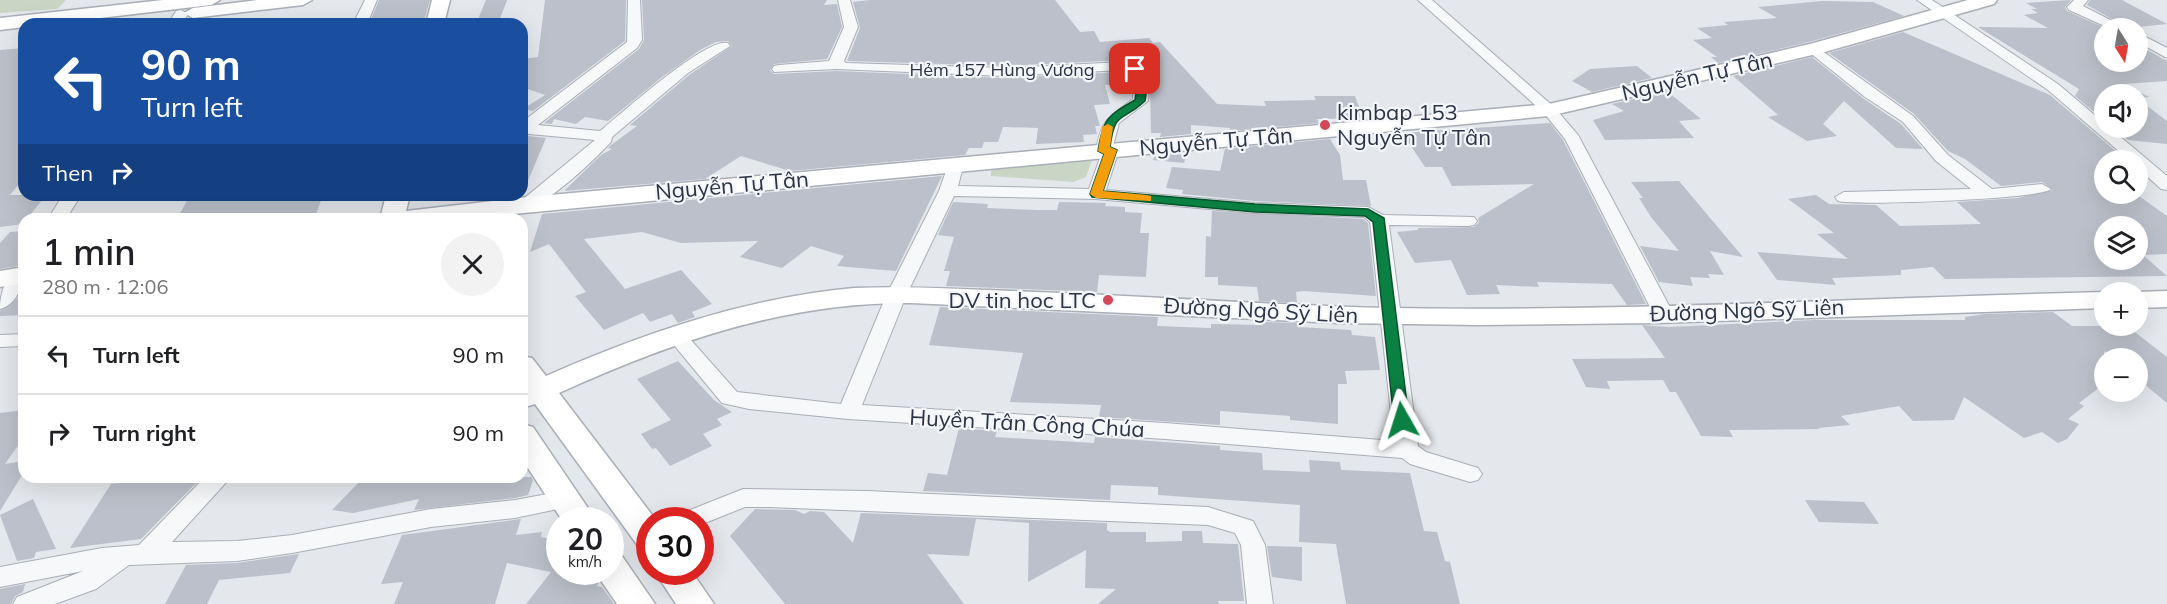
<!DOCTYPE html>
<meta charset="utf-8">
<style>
body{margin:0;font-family:Mulish,sans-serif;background:#f2f2f2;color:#202124;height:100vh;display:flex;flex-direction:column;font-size:22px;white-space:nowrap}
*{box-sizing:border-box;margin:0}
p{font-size:20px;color:#757577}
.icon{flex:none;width:33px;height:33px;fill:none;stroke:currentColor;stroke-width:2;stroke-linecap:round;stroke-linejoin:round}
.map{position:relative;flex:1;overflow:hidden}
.sheet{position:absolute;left:18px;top:213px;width:510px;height:270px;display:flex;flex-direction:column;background:#fff;border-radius:18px;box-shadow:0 6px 24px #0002}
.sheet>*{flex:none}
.guide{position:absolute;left:18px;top:18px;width:510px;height:183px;border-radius:18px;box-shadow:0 6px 24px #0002;background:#1a4fa0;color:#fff;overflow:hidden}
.needle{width:39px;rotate:169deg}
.buttons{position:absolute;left:2094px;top:18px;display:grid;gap:12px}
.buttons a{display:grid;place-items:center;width:54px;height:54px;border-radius:50%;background:#fff;box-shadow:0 6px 24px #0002;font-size:30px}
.speed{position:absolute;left:546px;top:507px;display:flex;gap:12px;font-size:30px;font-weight:700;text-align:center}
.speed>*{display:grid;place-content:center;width:78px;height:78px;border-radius:50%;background:#fff;box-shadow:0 6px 24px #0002;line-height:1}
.speed small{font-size:15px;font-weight:400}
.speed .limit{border:9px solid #d22;background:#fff;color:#111}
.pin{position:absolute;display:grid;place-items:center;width:51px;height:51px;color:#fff;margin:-26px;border-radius:12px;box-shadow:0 3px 9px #0006}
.me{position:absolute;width:66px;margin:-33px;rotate:354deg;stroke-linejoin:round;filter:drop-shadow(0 0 4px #0008)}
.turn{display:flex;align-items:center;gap:21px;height:126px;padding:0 24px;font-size:27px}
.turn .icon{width:78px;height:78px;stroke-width:2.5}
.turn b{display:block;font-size:42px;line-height:51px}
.then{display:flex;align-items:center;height:57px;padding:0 24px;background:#0003;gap:12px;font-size:22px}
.round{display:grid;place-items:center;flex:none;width:63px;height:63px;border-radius:32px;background:#f2f2f2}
.overview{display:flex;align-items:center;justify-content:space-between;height:102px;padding:0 24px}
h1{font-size:36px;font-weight:600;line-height:45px}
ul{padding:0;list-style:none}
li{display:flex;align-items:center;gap:18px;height:78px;padding:0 24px;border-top:2px solid #e0e0e0}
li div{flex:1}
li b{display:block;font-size:22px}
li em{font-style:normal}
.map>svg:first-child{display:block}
.green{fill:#c9d6c5}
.building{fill:#bbc0ca;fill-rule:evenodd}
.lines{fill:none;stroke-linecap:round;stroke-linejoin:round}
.street-casing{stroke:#a9aeb7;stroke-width:2}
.secondary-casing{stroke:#a9aeb7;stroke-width:3}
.street{fill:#f7f8fa;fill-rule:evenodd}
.secondary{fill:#fff;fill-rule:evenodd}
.route{fill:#0b8043;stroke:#07532c;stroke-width:1.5}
.slow{fill:#f59e0b}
.poi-dot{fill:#d1495b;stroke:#f4f6f9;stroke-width:2}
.labels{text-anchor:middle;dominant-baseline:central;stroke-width:4.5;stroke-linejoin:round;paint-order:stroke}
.far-street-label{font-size:18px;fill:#2b3445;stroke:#f4f6f9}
.street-label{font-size:22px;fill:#2b3445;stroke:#f4f6f9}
.poi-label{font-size:22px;fill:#2b3445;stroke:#f4f6f9;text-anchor:start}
</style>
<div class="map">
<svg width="2167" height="604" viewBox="0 0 2167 604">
<rect width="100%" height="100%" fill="#e4e7ec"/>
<!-- green -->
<path class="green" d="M0,0H66L57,9L0,13Z
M1093,157L1086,177L1073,182L991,176V171L997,167Z"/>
<!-- building -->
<path class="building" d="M379,0H430L423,24H369Z
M486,0H507L498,24H476Z
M545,0H626L625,41L533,111L523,109L545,95L522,87V59L538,57Z
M642,0H827L824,5L837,4L842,27L827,59L774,64L770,70L774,74L836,71L1006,78L1122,72L1131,79V84L1105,85L1110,104L1094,105L1100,126H1095L1097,134L1083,135L1084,142L1036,144L1038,128L1003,127L998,142H984L982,148H969L965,155L790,171L741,156L705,179L564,191L601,155L612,149L608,148L611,145L637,126L630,125L689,75L732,46L728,41L716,42L700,50L662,77L608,121L585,117L576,124L554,119L552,124L544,123L639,49L644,40Z
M870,0H1055L1080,32L1094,31L1100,42L1149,38L1153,43L1160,42L1217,104L1266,106L1264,101L1316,100L1314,96H1355L1363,118L1317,119L1319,123L1230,131V128L1191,125V134L1160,137L1161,133H1151L1150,86L1147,74L1138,65L1124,60L1006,66L847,61L860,28L853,2Z
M2071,0L2065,7L2067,11L2105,28L2104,62H2138V45L2167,61V81L2124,84L2149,97L2138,98V94H2104V120L2075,96L2079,89L1978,27L2048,28L2024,15L2038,13L2031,9H2037L2026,3Z
M2090,0H2122L2167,24L2128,28L2087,5Z
M1822,1L1873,2L1904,16L1809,42L1718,63L1711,57H1717L1693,40L1712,38L1697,28L1728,25L1724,22L1777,18L1758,7Z
M1903,32L2050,95L2126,160H2104V194H2136L2167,216V254L2143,255L2167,276L1945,279L1933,267L1901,270V275L1832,278L1836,285L1777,280L1757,252L1848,259L1817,234L1834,233L1788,199L1816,195L1829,204L1876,205L1900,226L1981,224L1957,202L2017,198L2053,190L2042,182L2001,186L1965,159L1948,151L1914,114L1829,53ZM2104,226H2138V260H2104Z
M24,48V178L10,195H46L27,219H24L23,224L0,227V50Z
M1812,57L1864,99L1901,124L1923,149L1896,148L1844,101L1823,124L1837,136L1807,141L1768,117L1778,115L1733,76Z
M1637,66L1652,78L1592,92L1572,81L1590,69Z
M1667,91L1701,119L1679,121L1694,138L1605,140L1593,120L1624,111L1612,104Z
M2138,99L2167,121V144L2128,140L2113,128H2138Z
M1550,123L1563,140L1646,304L1627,305L1612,284L1537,282L1539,287L1496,285L1500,294L1467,295L1451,260L1415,263L1397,232L1418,230V228L1474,227L1479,222L1478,218L1534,184L1452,186L1442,167H1425L1402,133Z
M522,133L529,136L546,138L522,195Z
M1330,139L1340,155L1343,180H1366L1371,206L1255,201L1182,194L1183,190L1166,188L1172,167L1220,171L1225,149Z
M1187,153L1184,163L1153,160L1155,156Z
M942,176L896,271L837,266L844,256L811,246L782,268L740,257L758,241L681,243L642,232L584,239L625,289L681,270L712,304L692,312L695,317L678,323L672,314L650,322L643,313L604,330L575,296L586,292L549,244L530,252L542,214Z
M1679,181L1743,257L1710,251L1724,275L1708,274L1710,278L1690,277L1693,286L1659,282L1640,246L1679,251L1651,217L1639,198H1643L1631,182Z
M190,195H323L316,214L262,219H177Z
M953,202L988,204L987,208L1037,210H1057L1059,202L1106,203L1105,206L1125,207V212L1142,213L1140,233H1149L1146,277L1099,275L1097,292L946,286L950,271H944L954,237L938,235Z
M1212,211L1363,219L1368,223L1376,296L1304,291L1296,292L1297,303L1259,301L1257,287L1218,285V277H1205L1206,236L1211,237Z
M24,231V265L0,269V243L10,232Z
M24,285V315L0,316V311L17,299Z
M940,307L1158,317L1157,326L1211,328V324L1261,325V322L1299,323V327L1351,330L1352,335L1375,337L1380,370L1345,371L1347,384H1338V424L1290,420V416L1220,411V425L1099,417L1101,405L1010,402L1023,353L929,345Z
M2053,312L2072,326H2127L2167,357V403L2138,379V358H2113L2104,351V384L2079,403L2084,406L2068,419L2079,424L2067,439L2058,443L2042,432L2024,438L1964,397L1954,420L1913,421L1899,406L1841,416L1850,425L1818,428L1820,429L1729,430L1733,437L1701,436L1676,392H1670L1663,380L1607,381L1610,389L1586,387L1572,359L1665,358L1642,325L1669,327L1814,320H1965V317L1985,314Z
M678,361L714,400L732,412L717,419L722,425L703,434L712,446L670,466L656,448L652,449L641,434L671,420L637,379Z
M24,410V437L5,464L24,461V472L0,511V413Z
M959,428L997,431L995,437L1094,443L1095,437L1220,446V450L1262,453L1263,470L1310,472L1309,460L1340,462L1341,470L1410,473L1424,531L1437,532L1445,561L1450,562L1460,604H1346L1336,544L1299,542L1300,505L1158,495V487L1111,485L1110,500L923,491L928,473L947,475Z
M364,477H531L533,480L528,495L515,498L414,510L419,499L353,513L332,510Z
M168,478H201L141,539L70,548L111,484Z
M33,499L56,549L36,552L34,558L17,561L0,515Z
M1805,500L1864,502L1879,524L1819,522Z
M755,509L795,510L804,514L810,511L824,512L853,543L861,513L1107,523V530L1110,532H1146V542L1182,541V531H1202L1203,543L1238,544L1244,601H1218L1219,604H1098L1116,589L1085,588L1086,550L1028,582L1029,523L976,519L969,556L927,554L964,604H785L730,536Z
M521,519L516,535L542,532L541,537L560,541V572H576L574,575L597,579L599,582L597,586L602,587L614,604H526L551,572L507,563L495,604H394L403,582L381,584L402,535Z
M1267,546L1302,547V581L1272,577Z
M299,554L290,573L219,580L207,604H165L186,565L237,563Z
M25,584L23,592L15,596L11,604H0V589Z"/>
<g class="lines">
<!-- street casing -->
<g class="street-casing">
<path id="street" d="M365,0H377L367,24H353Z
M628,0H640L642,40L637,48L538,125L600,131C621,114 706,37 728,43L730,46L688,73L612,137L611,142C596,158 541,212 522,208L519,204L522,200L595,140L529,134L522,130V122L627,42Z
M838,0H850L858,27L844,61L846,63L1006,68L1123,62C1146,67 1150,79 1148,101L1119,123L1113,146L1119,150L1106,190L1255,203L1368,207L1383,215L1474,217L1477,221L1474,225L1468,226L1389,225L1418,446L1426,452L1478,468L1482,474L1478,480L1470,482L1410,464L1402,458L1165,439L848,419L749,409L722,403L669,339L666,335L669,331H683L737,392L841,404L886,296L939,191L950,160H962L964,163L958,186L1089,189L1101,155L1096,151C1101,119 1108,118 1133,99V78L1123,70L1006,76L836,69L774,72L772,69L774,66L779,65L829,61L844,27ZM954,196L1096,199L1255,213L1364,217L1370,222L1394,441L1165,423L862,405L906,296Z
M1418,0H1432L1554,107L1578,135L1673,313L1670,317H1656L1653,313L1565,139L1544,113Z
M1917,0H1932L2058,84L2104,123V128H2110L2167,176V190L2161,189L2138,168V160H2129L2048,90Z
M2074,0H2088L2083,6L2126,28H2109L2069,10L2067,7Z
M181,10L188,14L182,24H168L176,11Z
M2138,33L2167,48V58L2138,42Z
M1814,45L1913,116L1948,155L1992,189L2042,184L2051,189C2043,199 1858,206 1838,201L1835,197L1844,192L1971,189L1936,161L1903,122L1865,97L1809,52L1807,49Z
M63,195H81L66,219H48Z
M24,267C24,284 18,304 0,309C0,293 6,272 24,267Z
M24,334V346L0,347V335Z
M205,477H231L172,542L237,541L292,535L431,509L515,500L564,491L572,494L576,500L572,506L515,518L431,527L292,553L237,561L129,565L96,589L55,604H13L17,597L83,571L0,587V567L102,548L139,545Z
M743,489L867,491L1208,507L1253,521L1265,545L1273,604H1247L1241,545L1235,533L1208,525L769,507H745L700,525V520H677L680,514Z"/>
</g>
<!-- secondary casing -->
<g class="secondary-casing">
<path id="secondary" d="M163,0H220L211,5L49,24H24V27L0,30V18Z
M257,0H312L303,5L193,18L184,13L193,8Z
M432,0H450L444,24H426Z
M1968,0H1997L1994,4L1821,53L1549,116L461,219H380L386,195H410L406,211L528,197L1549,104L1810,44Z
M24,267V283L0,287V271Z
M854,288C906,286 959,289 1011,291C1137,295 1262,305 1388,308C1627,312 1865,298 2104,292H2106L2104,308L1657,323L1478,325L1339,323L911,303C786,302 671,342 559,393L656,520H650V550L638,546L535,404L522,408V356L532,358L546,376C644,333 746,298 854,288Z
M2167,291V307L2138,308L2136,292Z
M522,424L533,427L596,520H562L522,459Z
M610,553L622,556L655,604H617L595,572H610Z
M655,572H692L714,604H676Z"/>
</g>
<!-- street -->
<use href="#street" class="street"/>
<!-- secondary -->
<use href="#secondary" class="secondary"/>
</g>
<!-- route -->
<path class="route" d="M1135,66C1150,72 1147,88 1145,101C1122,123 1115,109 1110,147L1117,150L1103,191L1255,204L1368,209L1384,218L1409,420L1407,423L1402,425L1394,420L1373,222L1365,216L1255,212L1092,197L1090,194L1104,154L1098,151C1103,119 1107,116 1135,100L1137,84L1130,69Z"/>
<!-- slow -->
<path class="slow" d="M1108,124L1113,127L1110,147L1117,150L1103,191L1147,195L1151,196V201L1096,198L1090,194L1104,154L1098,151L1102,127Z"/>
<!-- markers -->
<g class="poi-dot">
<circle cx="1325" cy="125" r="6"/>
<circle cx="1108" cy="300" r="6"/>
</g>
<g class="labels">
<!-- far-street labels -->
<g class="far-street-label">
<text x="1002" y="69">Hẻm 157 Hùng Vương</text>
</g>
<!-- street labels -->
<g class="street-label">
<text transform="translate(1697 76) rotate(-13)">Nguyễn Tự Tân</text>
<text transform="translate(1216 141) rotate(-5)">Nguyễn Tự Tân</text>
<text transform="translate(732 185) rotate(-5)">Nguyễn Tự Tân</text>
<text transform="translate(1261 310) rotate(3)">Đường Ngô Sỹ Liên</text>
<text transform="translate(1747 310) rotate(-2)">Đường Ngô Sỹ Liên</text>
<text transform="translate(1027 423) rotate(3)">Huyền Trân Công Chúa</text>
</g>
<!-- poi labels -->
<g class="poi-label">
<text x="1337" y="112">kimbap 153<tspan x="1337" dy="25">Nguyễn Tự Tân</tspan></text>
<text x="1096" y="300" text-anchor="end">DV tin hoc LTC</text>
</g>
</g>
</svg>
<div class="buttons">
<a><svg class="needle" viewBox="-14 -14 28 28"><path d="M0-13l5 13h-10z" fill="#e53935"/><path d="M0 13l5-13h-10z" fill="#757577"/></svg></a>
<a><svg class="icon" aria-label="sound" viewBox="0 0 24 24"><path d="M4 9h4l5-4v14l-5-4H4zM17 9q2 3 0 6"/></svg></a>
<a><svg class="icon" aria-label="search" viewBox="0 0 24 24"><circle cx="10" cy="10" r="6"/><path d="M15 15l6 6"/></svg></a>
<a><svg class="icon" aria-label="layers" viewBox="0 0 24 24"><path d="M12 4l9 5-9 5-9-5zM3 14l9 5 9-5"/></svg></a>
<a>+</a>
<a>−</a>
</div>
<div class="speed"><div>20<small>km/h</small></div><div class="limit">30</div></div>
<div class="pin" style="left:1135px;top:69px;background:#d93025"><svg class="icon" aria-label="arrive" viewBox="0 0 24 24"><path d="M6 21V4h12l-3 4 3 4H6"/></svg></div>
<svg class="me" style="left:1402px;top:420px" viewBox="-20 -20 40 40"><path d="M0-17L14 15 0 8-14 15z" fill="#0b8043" stroke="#fff" stroke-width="4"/></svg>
<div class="guide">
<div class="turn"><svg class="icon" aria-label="left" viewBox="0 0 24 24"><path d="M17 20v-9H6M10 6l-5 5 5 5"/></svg><div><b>90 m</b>Turn left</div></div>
<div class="then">Then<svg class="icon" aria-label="right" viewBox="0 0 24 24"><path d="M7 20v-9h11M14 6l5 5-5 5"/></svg></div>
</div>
<section class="sheet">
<div class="overview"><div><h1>1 min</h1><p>280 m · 12:06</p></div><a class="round"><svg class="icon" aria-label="close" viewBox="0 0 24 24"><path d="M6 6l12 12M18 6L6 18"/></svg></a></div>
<ul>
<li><svg class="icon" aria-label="left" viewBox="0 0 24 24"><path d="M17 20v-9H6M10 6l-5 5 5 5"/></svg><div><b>Turn left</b></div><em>90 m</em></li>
<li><svg class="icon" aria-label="right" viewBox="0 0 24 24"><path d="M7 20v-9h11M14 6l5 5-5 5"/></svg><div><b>Turn right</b></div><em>90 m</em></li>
</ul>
</section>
</div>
